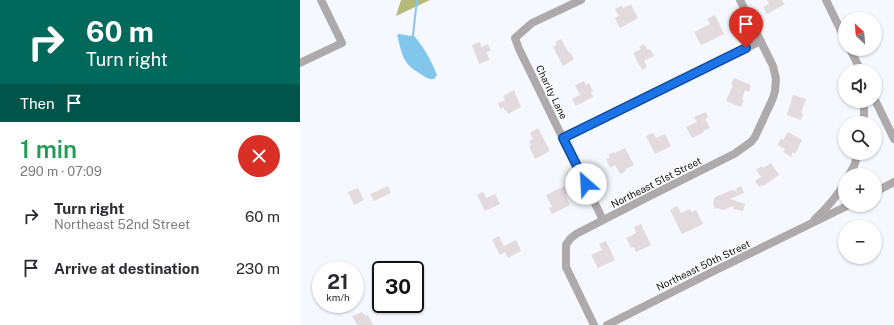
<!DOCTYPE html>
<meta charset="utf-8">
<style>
body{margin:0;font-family:"Public Sans",sans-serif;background:#f2f2f3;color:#2b2b33;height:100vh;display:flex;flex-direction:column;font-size:15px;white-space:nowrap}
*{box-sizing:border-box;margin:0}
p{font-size:13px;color:#7c7c81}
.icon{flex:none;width:22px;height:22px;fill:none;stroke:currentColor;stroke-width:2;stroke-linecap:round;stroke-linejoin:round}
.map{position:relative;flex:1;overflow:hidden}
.details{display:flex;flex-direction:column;background:#fff;width:300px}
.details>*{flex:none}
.top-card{background:#00695c;color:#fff;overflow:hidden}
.needle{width:26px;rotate:334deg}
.controls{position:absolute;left:538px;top:12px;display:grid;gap:8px}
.controls a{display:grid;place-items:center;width:44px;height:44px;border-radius:50%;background:#fff;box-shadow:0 1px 3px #0004;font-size:20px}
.speed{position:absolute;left:12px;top:261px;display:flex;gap:8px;font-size:20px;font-weight:700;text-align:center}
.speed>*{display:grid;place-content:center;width:52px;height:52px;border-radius:50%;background:#fff;box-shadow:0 1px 3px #0004;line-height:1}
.speed small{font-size:10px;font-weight:400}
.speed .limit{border:2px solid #111;border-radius:6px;background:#fff;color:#111}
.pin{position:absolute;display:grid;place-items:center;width:34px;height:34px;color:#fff;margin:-41px -17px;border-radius:50% 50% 50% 0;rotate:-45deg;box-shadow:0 0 4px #0007}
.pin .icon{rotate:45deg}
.me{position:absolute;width:44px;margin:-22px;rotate:334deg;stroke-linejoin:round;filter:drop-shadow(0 0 3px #0008)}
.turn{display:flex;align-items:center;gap:14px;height:84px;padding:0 20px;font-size:18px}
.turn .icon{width:52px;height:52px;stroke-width:2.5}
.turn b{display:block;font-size:28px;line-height:34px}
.then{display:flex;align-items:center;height:38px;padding:0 20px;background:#0003;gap:8px;font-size:15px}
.round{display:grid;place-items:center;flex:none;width:42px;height:42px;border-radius:21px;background:#f2f2f3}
.overview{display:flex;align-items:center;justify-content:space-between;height:68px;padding:0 20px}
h1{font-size:24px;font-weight:600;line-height:30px;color:#1e9e55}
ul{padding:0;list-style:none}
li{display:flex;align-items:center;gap:12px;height:52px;padding:0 20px}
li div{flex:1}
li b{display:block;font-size:15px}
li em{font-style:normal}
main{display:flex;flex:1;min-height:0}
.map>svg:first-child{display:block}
.forest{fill:#b5ba78}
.water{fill:#82c6ec}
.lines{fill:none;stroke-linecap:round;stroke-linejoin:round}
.stream{stroke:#82c6ec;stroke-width:2}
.building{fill:#e3dade}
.minor{stroke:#aea9aa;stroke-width:8}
.route-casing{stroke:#114b97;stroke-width:10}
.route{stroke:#1a73e8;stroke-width:7}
.labels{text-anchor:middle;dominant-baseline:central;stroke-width:3;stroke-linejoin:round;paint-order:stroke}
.street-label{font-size:10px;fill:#0e0f12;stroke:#fff}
</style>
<main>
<section class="details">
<div class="top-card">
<div class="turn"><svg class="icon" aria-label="right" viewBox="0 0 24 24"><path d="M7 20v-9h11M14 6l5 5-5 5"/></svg><div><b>60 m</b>Turn right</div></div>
<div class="then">Then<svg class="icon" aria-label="arrive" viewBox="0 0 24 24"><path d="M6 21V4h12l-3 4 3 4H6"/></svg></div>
</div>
<div class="overview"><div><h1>1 min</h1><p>290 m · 07:09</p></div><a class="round" style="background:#d93025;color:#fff"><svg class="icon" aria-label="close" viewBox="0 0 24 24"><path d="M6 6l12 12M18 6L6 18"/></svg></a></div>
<ul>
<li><svg class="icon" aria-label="right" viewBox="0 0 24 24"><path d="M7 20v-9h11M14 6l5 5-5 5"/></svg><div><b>Turn right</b><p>Northeast 52nd Street</p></div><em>60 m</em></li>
<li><svg class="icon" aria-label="arrive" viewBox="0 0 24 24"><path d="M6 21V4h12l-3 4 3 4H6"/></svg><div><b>Arrive at destination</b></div><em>230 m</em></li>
</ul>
</section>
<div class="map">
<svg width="594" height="325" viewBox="0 0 594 325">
<rect width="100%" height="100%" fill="#f5f8fe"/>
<!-- forest -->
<path class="forest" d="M101,0H130L96,16Z"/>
<!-- water -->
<path class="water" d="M99,34L111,36L113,35C123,45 132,62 137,75L134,79C128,80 124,76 119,73C102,63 102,53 97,35Z"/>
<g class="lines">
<!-- stream -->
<path class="stream" d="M113,35L117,0"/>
</g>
<!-- building -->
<path class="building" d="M467,0H482L485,4L467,14L463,7L469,4Z
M331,4L338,18L320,28L315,18L319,16L315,9L321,6L323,8Z
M415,15L424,34L401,45L394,32L410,24L407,19Z
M261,39L269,53L270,52L274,59L263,66L253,47L257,44L255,42Z
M180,42L181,47L188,44L191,51L187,52L189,60L179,64L172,45Z
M344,44L348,50L350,49L354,56L344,61L347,67L342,70L333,53L341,49L339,47Z
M434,78L451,85L449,92L445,90L442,100H444L441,107L426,101L433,85L431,84Z
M284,81L286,85L289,83L293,91L291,92L293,97L276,106L272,99L280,95L275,85Z
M214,90L221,107L208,114L206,110L205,111L203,107L200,109L198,103L205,100L203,96Z
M493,95L506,99L501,113L503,114L501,120L487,115Z
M406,112L408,117L405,119L410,128L403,131L404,132L392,138L386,127L397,122L394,117Z
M238,128L250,151L235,159L229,146L231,145L229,141L233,139L230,133Z
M488,132L502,140L495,154L493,152L491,157L483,152L485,149L477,145L481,139L483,140Z
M353,133L356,138L365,134L371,146L355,154L346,136Z
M325,148L334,165L325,169L326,171L320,174L315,165L310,168L306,159L310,157L308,155L314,152L315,153Z
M471,163L479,175L463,186L462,185L459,187L455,181L461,177L456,170L462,166L463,168Z
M88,186L91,193L74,201L70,194Z
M265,186L268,193L265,194L270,205L252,214L249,208L252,207L246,195Z
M441,186L444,193L430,199L445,204L443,211L434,209L433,206L423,210L417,208L415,209L413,203L415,197L432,190L436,191L437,188Z
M58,188L64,200L54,205L48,192Z
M183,192L186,198L195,194L200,204L185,211L177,195Z
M377,206L381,213L390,209L392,212L396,210L403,224L382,234L370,210Z
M341,224L351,245L336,252L334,247L331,248L326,238L336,233L334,227Z
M199,236L204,246L216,240L221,251L208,258L205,252L200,255L192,240Z
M306,241L315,260L298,268L291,255L302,250L299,244Z
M62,312L63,314H64L66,316L68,315L73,325H57L52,316Z"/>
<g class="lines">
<!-- minor -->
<path class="minor" d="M281,0L232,23L215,38L219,49L303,220
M526,0L545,39
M550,49L561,71
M0,63L42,43L21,0
M575,100L594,139
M564,123V101
M263,138L461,41
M549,175L554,166L558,153
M575,192L594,182
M515,219C527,208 537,196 545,183
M294,325L266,267V245L270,239L276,234L350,196L434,154L451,142L455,137L473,98L475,91L476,79L473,66L440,0
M307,325L414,271L549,205"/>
</g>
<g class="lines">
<!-- route casing -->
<g class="route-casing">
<path id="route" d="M286,184L263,138L446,48"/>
</g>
<!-- route -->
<use href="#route" class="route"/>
</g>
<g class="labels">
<!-- street labels -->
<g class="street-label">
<text transform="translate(252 92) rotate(64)">Charity Lane</text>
<text transform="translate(356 182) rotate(-27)">Northeast 51st Street</text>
<text transform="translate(403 265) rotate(-26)">Northeast 50th Street</text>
</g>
</g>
</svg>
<div class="controls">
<a><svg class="needle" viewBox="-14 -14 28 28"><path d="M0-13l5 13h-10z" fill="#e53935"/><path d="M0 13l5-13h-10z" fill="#7c7c81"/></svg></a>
<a><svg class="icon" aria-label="sound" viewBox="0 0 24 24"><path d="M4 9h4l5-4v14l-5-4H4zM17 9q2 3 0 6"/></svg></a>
<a><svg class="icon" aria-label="search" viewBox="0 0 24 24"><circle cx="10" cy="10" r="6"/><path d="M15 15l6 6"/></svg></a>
<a>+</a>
<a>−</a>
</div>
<div class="speed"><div>21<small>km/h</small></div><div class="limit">30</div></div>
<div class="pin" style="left:446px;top:48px;background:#d93025"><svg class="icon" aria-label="arrive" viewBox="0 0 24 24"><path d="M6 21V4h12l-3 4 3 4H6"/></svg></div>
<svg class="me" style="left:286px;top:184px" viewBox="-20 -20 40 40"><circle r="19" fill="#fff"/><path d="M0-13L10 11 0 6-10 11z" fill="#1a73e8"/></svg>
</div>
</main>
